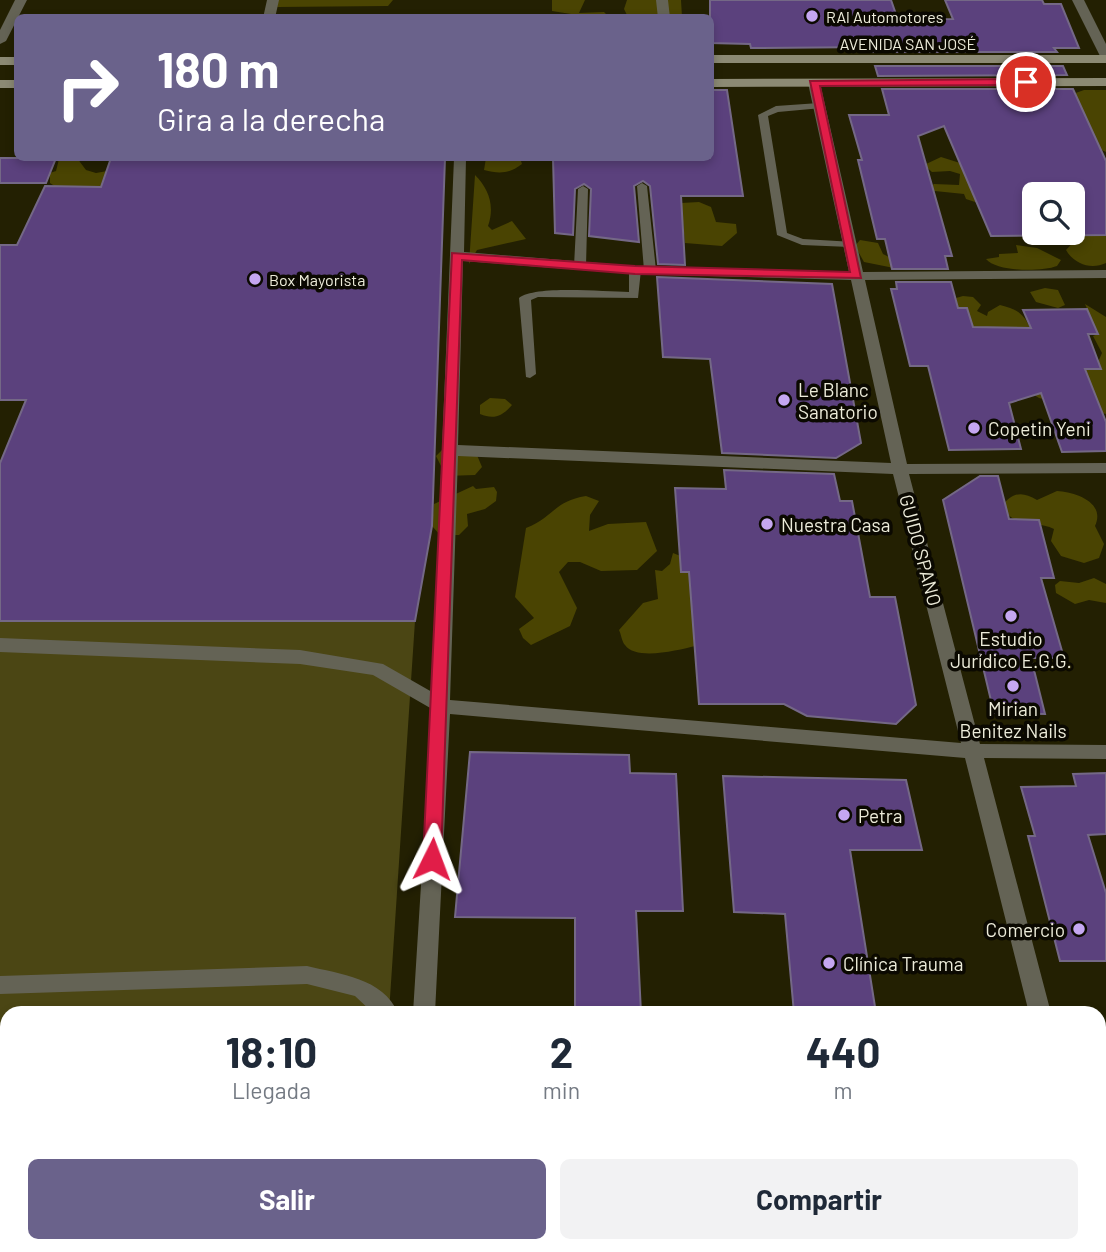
<!DOCTYPE html>
<html lang="es">
<meta charset="utf-8">
<style>
body{margin:0;font-family:Barlow,sans-serif;background:#f2f2f3;color:#1f2937;height:100vh;display:flex;flex-direction:column;font-size:26px;white-space:nowrap}
*{box-sizing:border-box;margin:0}
p{font-size:23px;color:#747a83}
.icon{flex:none;width:38px;height:38px;fill:none;stroke:currentColor;stroke-width:2;stroke-linecap:round;stroke-linejoin:round}
.map{position:relative;flex:1;overflow:hidden}
.side{position:absolute;left:0px;top:1006px;width:1106px;height:247px;display:flex;flex-direction:column;background:#fff;border-radius:21px 21px 0 0;box-shadow:0 4px 10px #0003}
.side>*{flex:none}
.banner{position:absolute;left:14px;top:14px;width:700px;height:147px;border-radius:10px;box-shadow:0 4px 10px #0003;background:#6a628b;color:#fff;overflow:hidden}
.fabs{position:absolute;left:1022px;top:182px;display:grid;gap:14px}
.fabs a{display:grid;place-items:center;width:63px;height:63px;border-radius:10px;background:#fff;box-shadow:0 4px 10px #0003;font-size:35px}
.pin{position:absolute;display:grid;place-items:center;width:60px;height:60px;color:#fff;margin:-30px;border:4px solid #fff;border-radius:50%;box-shadow:0 2px 7px #0007}
.me{position:absolute;width:77px;margin:-38px;rotate:3deg;stroke-linejoin:round;filter:drop-shadow(0 0 5px #0008)}
.turn{display:flex;align-items:center;gap:24px;height:147px;padding:0 28px;font-size:32px}
.turn .icon{width:91px;height:91px;stroke-width:2.5}
.turn b{display:block;font-size:49px;line-height:60px}
.eta{display:flex;justify-content:space-evenly;align-items:center;height:119px;text-align:center}
.eta b{font-size:42px;font-weight:700;line-height:49px}
.primary-button{display:flex;gap:14px;margin-top:auto;padding:14px 28px}
.primary-button a{flex:1;height:80px;border-radius:10px;background:#6a628b;color:#fff;font-size:28px;font-weight:700;line-height:80px;text-align:center}
.primary-button a+a{background:#f2f2f3;color:#1f2937}
.map>svg:first-child{display:block}
.green{fill:#4b4614}
.forest{fill:#4a4402}
.building{fill:#5b417d;stroke:#746886;stroke-width:2;fill-rule:evenodd}
.lines{fill:none;stroke-linecap:round;stroke-linejoin:round}
.lane{fill:#646355;fill-rule:evenodd}
.street{fill:#646355;fill-rule:evenodd}
.secondary{fill:#8c8a74;fill-rule:evenodd}
.route{fill:#e11d48;stroke:#92132f;stroke-width:2}
.poi-dot{fill:#c5a7f1;stroke:#0b0901;stroke-width:2.5}
.labels{text-anchor:middle;dominant-baseline:central;stroke-width:7;stroke-linejoin:round;paint-order:stroke}
.far-poi-label{font-size:16px;fill:#edecda;stroke:#0b0901;text-anchor:start}
.far-street-label{font-size:16px;fill:#edecda;stroke:#0b0901}
.poi-label{font-size:19px;fill:#edecda;stroke:#0b0901;text-anchor:start}
.street-label{font-size:19px;fill:#edecda;stroke:#0b0901}
</style>
<div class="map">
<svg width="1106" height="1252" viewBox="0 0 1106 1252">
<rect width="100%" height="100%" fill="#232002"/>
<!-- green -->
<path class="green" d="M0,621H415L389,1013H7V1246H1022L1023,1252H0Z"/>
<!-- forest -->
<path class="forest" d="M278,0H393L388,6L277,7Z
M552,0H585L579,13L604,12L609,17H555L571,14L552,11Z
M627,0H681L682,17H628L624,9Z
M1084,90H1106V152L1089,144L1070,95Z
M941,157L960,163L984,205L966,199L964,194L925,190L934,184L959,185L960,174L950,171L932,172L924,165Z
M63,158H77L86,170L96,173L113,170L98,215L50,183V173L56,171L59,159Z
M486,158H520L522,164C509,174 499,174 484,170Z
M475,175C489,189 495,206 488,226L492,230L512,221L526,239L477,250L469,264Z
M699,202L711,207L716,222L736,224L737,233L722,246L685,243L681,203Z
M1080,235H1106V263C1091,270 1074,264 1066,250Z
M860,240L878,243L883,254L913,269H899L864,262L855,246Z
M1016,245L1037,248L1061,260L1057,266C1041,272 997,272 986,259L999,257V254L1018,253Z
M1045,288L1058,290L1065,305L1058,308L1036,302L1030,292Z
M963,296L973,297L981,305L977,311L987,316L988,312L1000,305C1016,309 1024,313 1030,328H1007L1012,349L972,327L967,308H958L956,298Z
M1085,304L1106,317V414L1039,398L1031,393L1018,369H1100L1098,362L1102,353L1093,336L1098,334Z
M490,398L505,399L512,405C502,416 494,420 480,414V405Z
M445,447L474,448L482,467L475,475L446,476L436,456Z
M473,486L476,489L494,487L497,492L496,501L485,509L467,514L468,526L459,535H440L432,526L434,504Z
M1057,491C1075,492 1106,502 1095,526L1104,544L1099,558L1084,563L1061,556L1051,541L1054,529C1036,520 1012,528 1002,506C1013,492 1022,491 1037,500Z
M586,496L599,501L590,515L589,531L608,524L646,522L657,551L637,570L601,571L580,562H568L559,572L577,608L570,626L531,645L523,638L519,629L534,618L515,597L526,528C554,517 554,501 586,496Z
M673,553L683,557L692,577L695,646C679,650 636,661 625,645C622,642 621,634 619,630L643,603L658,599L655,570L662,571L670,564Z
M1094,578L1106,584V603L1089,600L1075,604L1056,593L1055,585L1060,581L1079,583Z"/>
<!-- building -->
<path class="building" d="M710,0H891L898,20L953,19L945,0H1042L1044,4H1061L1079,48H1054L1057,52H872L870,47L751,48L750,44L710,43Z
M875,66H1063L1067,75L878,76Z
M882,89H1073L1106,161V235L991,236L944,126L918,136L952,256H945L948,269H892L885,239H877L858,160H862L849,115H889ZM1034,194H1073V233H1034Z
M710,90H727L743,196H681L685,265L658,264L650,186L643,181L634,186L639,242L589,236L591,189L584,184L575,189L573,235L555,233L553,158H710Z
M0,158H56L46,183H0Z
M111,158H445L432,526L415,621H0V463L26,400H0V245H17L45,186L101,187Z
M657,277L832,284L861,443L836,458L722,453L710,359L663,357Z
M896,282H951L958,308H967L973,327L1031,328L1023,310L1087,309L1098,334H1088L1101,369H1085L1106,422V451L1062,452L1041,393L1009,403L1021,449L949,450L928,366H910L891,289H897Z
M724,470L834,474L840,501H852L870,597H895L916,705L896,724L807,716L784,704H699L689,572H681L675,488L726,489Z
M980,476H998L1009,519L1039,520L1054,578H1041L1064,658H1031L1045,714L994,713L943,500Z
M470,752L629,755L630,773L676,774L683,911H636L641,1013H575V918L455,917Z
M1106,773V834L1088,835L1106,893V961H1060L1028,836H1035L1021,787L1076,786L1073,774Z
M723,776L906,780L922,850H850L876,1013H794L785,914L734,912Z"/>
<g class="lines">
<!-- lane -->
<path class="lane" d="M819,103L822,104V108L778,112L768,116L787,233L803,239L854,242V246L850,247L802,245L777,235L758,115L776,106Z
M642,183L647,186L656,270L650,273L644,270L637,186Z
M583,186L588,189L586,266L580,269L574,266L578,189Z
M635,267L641,270L638,298L538,297L531,300L536,374L530,378L526,377L519,298C536,285 604,292 629,292V270Z"/>
<!-- street -->
<path class="street" d="M15,0H27L6,41L0,44V30Z
M267,0H279L275,18H263Z
M656,0H668L670,18H658Z
M1072,0H1084L1106,44V59L1100,56Z
M814,79L820,83L863,272L1106,270V278L865,280L907,464L1106,463V473L909,474L980,744L1106,745V759L984,758L1051,1013H1029L965,758L450,714L435,1013H413L432,709L373,675L300,664L0,652V638L300,650L383,664L432,692L454,158H466L464,252L635,266L849,272L808,83ZM463,261L635,274L851,280L891,463L458,445ZM458,456L893,474L961,743L450,700Z
M307,966C340,974 383,978 398,1013H373L355,996L307,984L0,994V976Z
M1099,1167H1106V1189H1099Z
M1099,1235L1104,1238L1106,1252H1085L1084,1246H1099Z
M401,1246H425V1252H401Z"/>
<!-- secondary -->
<path class="secondary" d="M710,55H1106V63H710Z
M0,57H18V65H0Z
M1106,78V86L710,87V79Z
M0,80H18V88H0Z"/>
</g>
<!-- route -->
<path class="route" d="M1026,79L1030,80V85L820,86L861,278L635,274L462,260L441,859L439,865H426L423,859L452,253L635,266L850,272L810,81Z"/>
<!-- markers -->
<g class="poi-dot">
<circle cx="812" cy="16" r="7"/>
<circle cx="255" cy="279" r="7"/>
<circle cx="784" cy="400" r="7"/>
<circle cx="974" cy="428" r="7"/>
<circle cx="767" cy="524" r="7"/>
<circle cx="1011" cy="616" r="7"/>
<circle cx="1013" cy="686" r="7"/>
<circle cx="844" cy="815" r="7"/>
<circle cx="1079" cy="929" r="7"/>
<circle cx="829" cy="963" r="7"/>
</g>
<g class="labels">
<!-- far-poi labels -->
<g class="far-poi-label">
<text x="826" y="16">RAl Automotores</text>
<text x="269" y="279">Box Mayorista</text>
</g>
<!-- far-street labels -->
<g class="far-street-label">
<text x="908" y="43">AVENIDA SAN JOSÉ</text>
</g>
<!-- poi labels -->
<g class="poi-label">
<text x="798" y="389">Le Blanc<tspan x="798" dy="22">Sanatorio</tspan></text>
<text x="988" y="428">Copetin Yeni</text>
<text x="781" y="524">Nuestra Casa</text>
<text x="1011" y="638" text-anchor="middle">Estudio<tspan x="1011" dy="22">Jurídico E.G.G.</tspan></text>
<text x="1013" y="708" text-anchor="middle">Mirian<tspan x="1013" dy="22">Benitez Nails</tspan></text>
<text x="858" y="815">Petra</text>
<text x="1065" y="929" text-anchor="end">Comercio</text>
<text x="843" y="963">Clínica Trauma</text>
</g>
<!-- street labels -->
<g class="street-label">
<text transform="translate(921 550) rotate(75)">GUIDO SPANO</text>
</g>
</g>
</svg>
<div class="fabs">
<a><svg class="icon" aria-label="search" viewBox="0 0 24 24"><circle cx="10" cy="10" r="6"/><path d="M15 15l6 6"/></svg></a>
</div>
<div class="pin" style="left:1026px;top:82px;background:#d93025"><svg class="icon" aria-label="arrive" viewBox="0 0 24 24"><path d="M6 21V4h12l-3 4 3 4H6"/></svg></div>
<svg class="me" style="left:432px;top:859px" viewBox="-20 -20 40 40"><path d="M0-17L14 15 0 8-14 15z" fill="#e11d48" stroke="#fff" stroke-width="4"/></svg>
<div class="banner">
<div class="turn"><svg class="icon" aria-label="right" viewBox="0 0 24 24"><path d="M7 20v-9h11M14 6l5 5-5 5"/></svg><div><b>180 m</b>Gira a la derecha</div></div>
</div>
<section class="side">
<div class="eta">
<div><b>18:10</b><p>Llegada</p></div>
<div><b>2</b><p>min</p></div>
<div><b>440</b><p>m</p></div>
</div>
<div class="primary-button"><a>Salir</a><a>Compartir</a></div>
</section>
</div>
